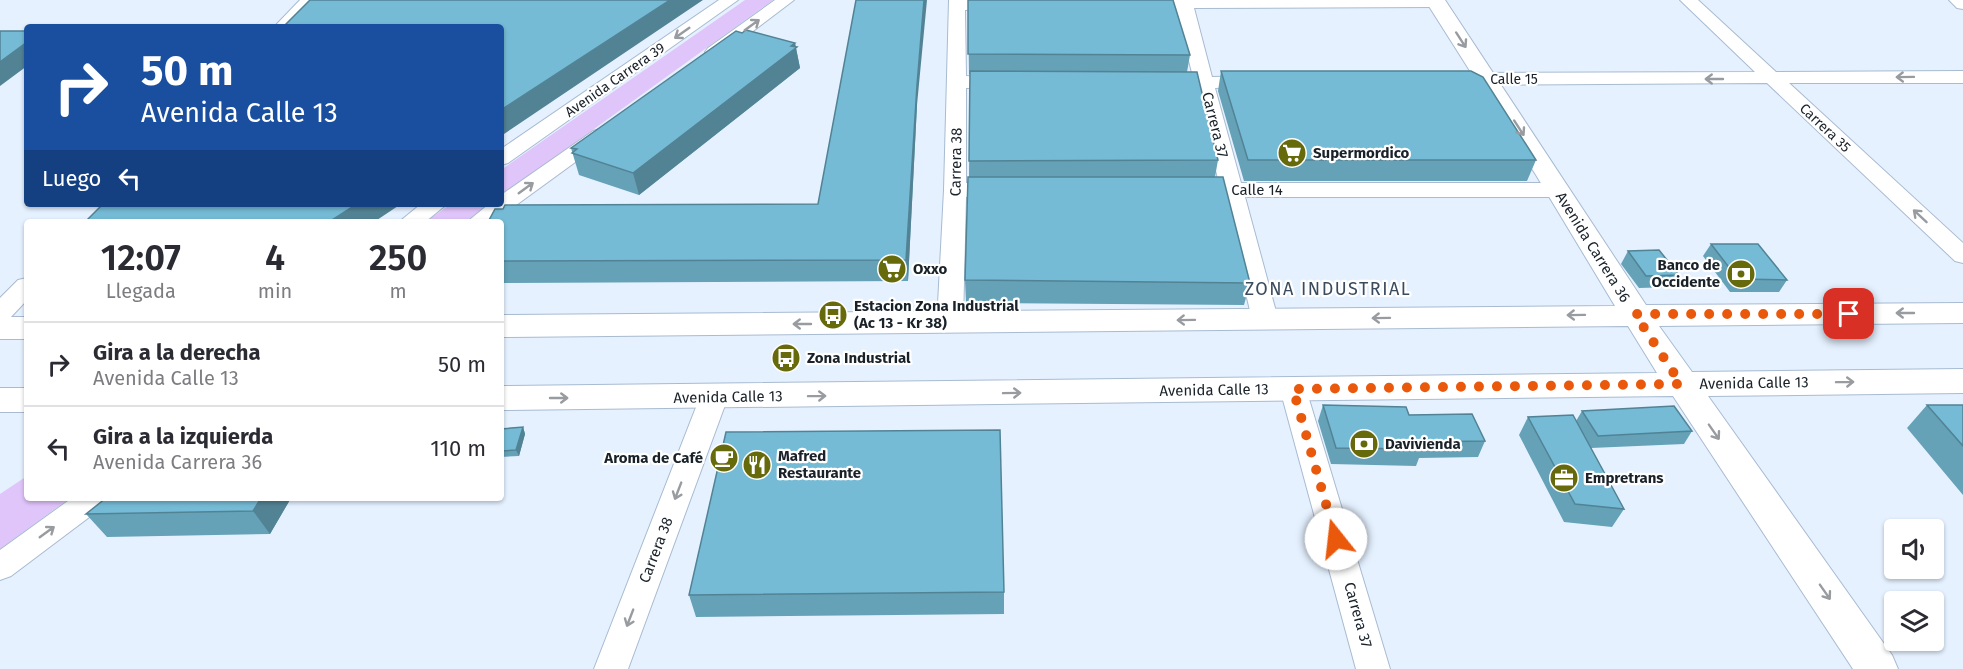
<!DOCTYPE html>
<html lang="es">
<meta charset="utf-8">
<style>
body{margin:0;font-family:"Fira Sans",sans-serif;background:#f7f7f7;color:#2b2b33;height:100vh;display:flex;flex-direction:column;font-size:22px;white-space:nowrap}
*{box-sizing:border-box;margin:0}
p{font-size:20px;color:#7c7c81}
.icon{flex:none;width:33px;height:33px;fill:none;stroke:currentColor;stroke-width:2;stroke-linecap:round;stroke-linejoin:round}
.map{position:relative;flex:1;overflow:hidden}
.details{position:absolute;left:24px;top:219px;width:480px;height:282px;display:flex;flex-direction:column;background:#fff;border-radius:6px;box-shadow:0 2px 4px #0004}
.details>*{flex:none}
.hud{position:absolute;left:24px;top:24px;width:480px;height:183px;border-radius:6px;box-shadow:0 2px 4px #0004;background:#1a4fa0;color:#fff;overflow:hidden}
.fabs{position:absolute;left:1884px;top:519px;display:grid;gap:12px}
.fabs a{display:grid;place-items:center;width:60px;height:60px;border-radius:6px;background:#fff;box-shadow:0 2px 4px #0004;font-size:30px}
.pin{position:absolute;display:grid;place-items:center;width:51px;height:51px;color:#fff;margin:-26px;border-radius:12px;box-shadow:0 3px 9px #0006}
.me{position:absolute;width:66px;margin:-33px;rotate:344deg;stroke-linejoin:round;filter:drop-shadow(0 0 4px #0008)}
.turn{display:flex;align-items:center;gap:21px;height:126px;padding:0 18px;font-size:27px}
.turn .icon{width:78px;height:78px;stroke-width:2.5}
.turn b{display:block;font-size:42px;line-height:51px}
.then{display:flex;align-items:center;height:57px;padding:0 18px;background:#0003;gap:12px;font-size:22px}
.eta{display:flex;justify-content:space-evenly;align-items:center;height:102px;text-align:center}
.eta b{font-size:36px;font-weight:600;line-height:42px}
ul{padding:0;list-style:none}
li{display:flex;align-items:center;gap:18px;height:84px;padding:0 18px;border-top:2px solid #e1e1e2}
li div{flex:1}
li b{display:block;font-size:22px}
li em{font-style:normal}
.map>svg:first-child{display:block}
.green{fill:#e0c5fb}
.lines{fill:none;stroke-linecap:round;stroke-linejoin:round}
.minor-casing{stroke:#a8bbd1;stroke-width:2}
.major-casing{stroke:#a8bbd1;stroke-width:2}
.minor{fill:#fff;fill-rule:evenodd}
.major{fill:#fff;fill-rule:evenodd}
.wall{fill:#65a1b7}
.shaded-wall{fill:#528395}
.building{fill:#75bbd5;stroke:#528395;stroke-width:1.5}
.oneway{stroke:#989b9f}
.route{stroke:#ea580c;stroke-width:10;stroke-dasharray:0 18}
.labels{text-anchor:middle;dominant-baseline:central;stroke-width:4.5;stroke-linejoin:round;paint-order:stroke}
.far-street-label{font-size:14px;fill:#192129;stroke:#fff}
.street-label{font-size:15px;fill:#192129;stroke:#fff}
.poi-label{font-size:15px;font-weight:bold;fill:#192129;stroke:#fff;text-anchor:start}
.quarter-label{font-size:18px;letter-spacing:1.5px;fill:#3b4b5e;stroke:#fff}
</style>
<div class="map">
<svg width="1963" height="669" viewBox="0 0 1963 669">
<rect width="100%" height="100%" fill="#e5f1ff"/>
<!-- green -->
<path class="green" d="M745,0H773L501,196V170Z
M451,204H490L465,222H425Z
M27,476V498H70L0,549V494Z"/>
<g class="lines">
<!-- minor casing -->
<g class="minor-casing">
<path id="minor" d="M300,0H318L293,27H274Z
M719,0H738L508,163L501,165V149Z
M775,0H794L720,56H708L705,52L708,48Z
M949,0H1007L1010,4L1007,8L965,10L966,76L1013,79L1016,83L1013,87L966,88V183L1011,185L1014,190L1011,195L966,197L963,323L959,329L950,331L941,329L937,323L944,190Z
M1134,0H1444L1445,2L1443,6L1437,7L1194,8L1212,77L1255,76L1262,78L1265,82L1262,86L1215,88L1241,183H1558L1566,185L1569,190L1566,195L1558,197H1245L1278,319L1274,325L1265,327L1256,325L1252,319L1223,197L1185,195L1182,190L1185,185L1219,183L1196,88L1158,87L1155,83L1158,79L1193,77L1176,8L1134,7L1131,3Z
M1680,0H1698L1776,72L1963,71V83H1789L1963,243V263L1955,261L1767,83L1462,85L1455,83L1453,79L1455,75L1462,73L1755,72Z
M1949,0H1963V9L1957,8Z
M600,129L607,131L610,135L607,139L493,222H467L489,204H501V195L593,131Z
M421,204H447L425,222H399Z
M27,278V300L9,319L0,321V298L18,280Z
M1293,379L1303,382L1306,389L1390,669H1356L1280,389L1283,382Z
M714,387L724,390L728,397L628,669H594L700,397L704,390Z
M72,498H109L104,506L11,576L0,580V550Z"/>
</g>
<!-- major casing -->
<g class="major-casing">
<path id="major" d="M1425,0H1445L1646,305L1963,303V323L1659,326L1692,372L1963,369V393L1708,396L1892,655L1898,669H1853L1673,396L501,410V386L1657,373L1628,326L501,337V315L1615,306L1536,175Z
M0,317H27V339H0Z
M0,388H27V412H0Z"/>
</g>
<!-- minor -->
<use href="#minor" class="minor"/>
<!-- major -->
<use href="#major" class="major"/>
</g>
<!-- wall -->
<path class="wall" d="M968,0L1190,55L1187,72L1218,160L1215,177L1250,283L1244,305L966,303L965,280L969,177L970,74H969Z
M795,43L800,68L639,195L579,175L571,148Z
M1221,71L1536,160L1527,181H1244L1218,91Z
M917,105L908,281L501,283V222L503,209L818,204Z
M1711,244L1787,280L1779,292H1730L1703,256Z
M1628,251L1679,275L1672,287L1639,288L1621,264Z
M1323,405L1409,415L1485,441L1478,457L1419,458L1416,466L1331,464L1318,421Z
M1927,405H1963V495L1907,428Z
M1582,411L1692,431L1684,444L1591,448L1624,509L1612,527L1564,522L1519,435L1528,417L1576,421Z
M523,427L525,434L519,456L501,457V429Z
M106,498H291L270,534L107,537L86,514Z
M1004,592V614L696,617L689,595Z"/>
<!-- shaded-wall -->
<path class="shaded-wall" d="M670,0H703L501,136V110Z
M924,0H927L917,105L908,281L906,260L917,85Z
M27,42V66L0,86V62Z
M795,43L800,68L639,195L633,173Z
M357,204H401L374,222H329Z
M523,427L525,434L519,456L516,450Z
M261,498H291L270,534L253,511Z"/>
<!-- building -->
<path class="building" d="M310,0H670L501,110V27H283Z
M856,0H924L917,85L906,260L501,261V222H488L495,209H503L505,205L818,204Z
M968,0H1173L1190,55L968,54Z
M746,30L795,43L791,46L797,47L633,173L572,153L577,149L571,148L736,31L742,33Z
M0,31H27V42L0,62Z
M970,71L1197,72L1218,160L969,161Z
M1221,71H1471L1483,77L1536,160H1248Z
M968,177H1223L1250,283L965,280Z
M103,204H357L329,222H85Z
M1711,244H1758L1787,280L1738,279Z
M1659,250L1679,275L1646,276L1628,251Z
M1323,405L1406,407L1409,415L1472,414L1485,441L1420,442L1423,449L1336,448Z
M1927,405H1963V446Z
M1674,406L1692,431L1598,436L1582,411Z
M1573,415L1624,509L1575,504L1528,417Z
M523,427L516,450L501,451V429Z
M1000,430L1004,592L689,595L726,432Z
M106,498H261L253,511L86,514Z"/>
<!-- one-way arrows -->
<defs><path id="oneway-shaft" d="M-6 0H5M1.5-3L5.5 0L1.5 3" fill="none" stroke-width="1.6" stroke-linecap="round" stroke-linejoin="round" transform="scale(1.5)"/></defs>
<g class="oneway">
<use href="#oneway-shaft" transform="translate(752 25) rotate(-36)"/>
<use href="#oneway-shaft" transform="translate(682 33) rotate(145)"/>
<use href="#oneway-shaft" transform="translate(1461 40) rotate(57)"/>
<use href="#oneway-shaft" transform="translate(1905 77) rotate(179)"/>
<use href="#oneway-shaft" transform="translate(1714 79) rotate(180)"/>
<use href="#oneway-shaft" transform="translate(1519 128) rotate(57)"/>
<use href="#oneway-shaft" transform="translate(526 188) rotate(-36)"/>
<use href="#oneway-shaft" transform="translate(1920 216) rotate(-137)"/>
<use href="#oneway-shaft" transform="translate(1905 313) rotate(180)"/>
<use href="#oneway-shaft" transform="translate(1576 315) rotate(179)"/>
<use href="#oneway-shaft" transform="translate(1381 318) rotate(179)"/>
<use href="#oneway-shaft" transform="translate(1186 320) rotate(179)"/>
<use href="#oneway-shaft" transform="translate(802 324) rotate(180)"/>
<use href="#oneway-shaft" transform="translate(1845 382) rotate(-1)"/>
<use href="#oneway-shaft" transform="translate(1012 393) rotate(-1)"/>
<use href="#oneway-shaft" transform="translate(817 396) rotate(-1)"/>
<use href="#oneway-shaft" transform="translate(559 398)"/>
<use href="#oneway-shaft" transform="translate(1714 432) rotate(55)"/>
<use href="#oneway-shaft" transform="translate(678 491) rotate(111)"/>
<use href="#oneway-shaft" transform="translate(47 532) rotate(-36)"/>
<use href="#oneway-shaft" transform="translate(1825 592) rotate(55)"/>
<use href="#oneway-shaft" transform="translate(630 618) rotate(111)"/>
</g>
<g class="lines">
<!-- route -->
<path class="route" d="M1336,539L1293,389L1681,384L1635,314H1849"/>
</g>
<!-- icons -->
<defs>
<g id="supermarket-disc" transform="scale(1.5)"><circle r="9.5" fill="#666a0b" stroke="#fff"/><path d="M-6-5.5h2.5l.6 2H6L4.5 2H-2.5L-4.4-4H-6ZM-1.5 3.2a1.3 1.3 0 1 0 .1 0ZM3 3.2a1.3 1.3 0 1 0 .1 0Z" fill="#fff"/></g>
<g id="bank-disc" transform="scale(1.5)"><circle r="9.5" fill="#666a0b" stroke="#fff"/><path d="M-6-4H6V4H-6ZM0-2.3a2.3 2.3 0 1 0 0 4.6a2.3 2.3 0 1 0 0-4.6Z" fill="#fff"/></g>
<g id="bus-disc" transform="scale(1.5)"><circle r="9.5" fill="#666a0b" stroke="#fff"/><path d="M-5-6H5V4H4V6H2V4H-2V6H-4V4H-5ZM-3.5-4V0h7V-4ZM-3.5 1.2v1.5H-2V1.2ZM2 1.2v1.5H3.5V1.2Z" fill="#fff"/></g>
<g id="cafe-disc" transform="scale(1.5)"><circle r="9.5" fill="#666a0b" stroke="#fff"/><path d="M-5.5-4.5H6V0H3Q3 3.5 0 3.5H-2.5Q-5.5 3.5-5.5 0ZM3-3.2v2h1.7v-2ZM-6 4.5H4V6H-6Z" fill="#fff"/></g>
<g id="restaurant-disc" transform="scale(1.5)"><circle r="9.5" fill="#666a0b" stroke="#fff"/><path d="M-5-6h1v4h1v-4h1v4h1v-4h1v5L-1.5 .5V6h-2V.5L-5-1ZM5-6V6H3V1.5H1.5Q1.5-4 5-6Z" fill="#fff"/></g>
<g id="office-disc" transform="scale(1.5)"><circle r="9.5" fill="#666a0b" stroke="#fff"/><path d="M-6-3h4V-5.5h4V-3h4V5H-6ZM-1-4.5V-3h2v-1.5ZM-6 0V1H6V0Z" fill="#fff"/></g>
</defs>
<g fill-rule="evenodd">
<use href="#supermarket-disc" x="1292" y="153"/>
<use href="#supermarket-disc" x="892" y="269"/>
<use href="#bank-disc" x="1741" y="274"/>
<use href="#bus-disc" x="833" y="315"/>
<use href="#bus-disc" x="786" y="358"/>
<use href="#bank-disc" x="1364" y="444"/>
<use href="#cafe-disc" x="724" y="458"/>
<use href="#restaurant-disc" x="757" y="465"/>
<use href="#office-disc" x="1564" y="478"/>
</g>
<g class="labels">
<!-- far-street labels -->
<g class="far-street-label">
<text x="1514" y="79">Calle 15</text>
<text transform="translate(615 80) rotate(-35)">Avenida Carrera 39</text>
<text transform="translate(1825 128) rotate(43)">Carrera 35</text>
</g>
<!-- street labels -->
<g class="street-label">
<text transform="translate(1215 125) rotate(76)">Carrera 37</text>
<text transform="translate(956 162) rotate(-89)">Carrera 38</text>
<text x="1257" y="190">Calle 14</text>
<text transform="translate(1593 247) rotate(58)">Avenida Carrera 36</text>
<text transform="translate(1754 383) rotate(-1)">Avenida Calle 13</text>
<text transform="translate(1214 390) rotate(-1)">Avenida Calle 13</text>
<text transform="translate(728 397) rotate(-1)">Avenida Calle 13</text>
<text transform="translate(656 550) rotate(-69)">Carrera 38</text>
<text transform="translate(1358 615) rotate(74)">Carrera 37</text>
</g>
<!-- poi labels -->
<g class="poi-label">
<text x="1313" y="153">Supermordico</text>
<text x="1720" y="265" text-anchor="end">Banco de<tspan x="1720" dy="17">Occidente</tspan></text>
<text x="913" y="269">Oxxo</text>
<text x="854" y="306">Estacion Zona Industrial<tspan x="854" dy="17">(Ac 13 - Kr 38)</tspan></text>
<text x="807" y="358">Zona Industrial</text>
<text x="1385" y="444">Davivienda</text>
<text x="778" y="456">Mafred<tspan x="778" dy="17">Restaurante</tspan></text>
<text x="703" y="458" text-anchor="end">Aroma de Café</text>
<text x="1585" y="478">Empretrans</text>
</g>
<!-- quarter labels -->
<g class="quarter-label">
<text x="1328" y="289">ZONA INDUSTRIAL</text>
</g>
</g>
</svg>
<div class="fabs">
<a><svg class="icon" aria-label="sound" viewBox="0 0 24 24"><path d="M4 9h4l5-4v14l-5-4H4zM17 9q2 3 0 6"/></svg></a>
<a><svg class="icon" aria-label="layers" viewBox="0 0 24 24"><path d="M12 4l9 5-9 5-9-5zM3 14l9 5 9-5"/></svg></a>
</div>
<div class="pin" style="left:1849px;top:314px;background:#d93025"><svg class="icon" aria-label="arrive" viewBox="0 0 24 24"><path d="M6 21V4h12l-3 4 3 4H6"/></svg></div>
<svg class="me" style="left:1336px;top:539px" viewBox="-20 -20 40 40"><circle r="19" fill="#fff"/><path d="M0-13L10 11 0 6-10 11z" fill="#ea580c"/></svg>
<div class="hud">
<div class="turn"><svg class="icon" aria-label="right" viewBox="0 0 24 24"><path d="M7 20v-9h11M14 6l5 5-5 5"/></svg><div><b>50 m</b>Avenida Calle 13</div></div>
<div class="then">Luego<svg class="icon" aria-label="left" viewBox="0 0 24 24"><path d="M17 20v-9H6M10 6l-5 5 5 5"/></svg></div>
</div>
<section class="details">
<div class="eta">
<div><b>12:07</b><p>Llegada</p></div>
<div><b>4</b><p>min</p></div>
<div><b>250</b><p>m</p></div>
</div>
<ul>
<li><svg class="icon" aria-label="right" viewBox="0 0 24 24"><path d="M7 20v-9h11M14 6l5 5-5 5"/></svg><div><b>Gira a la derecha</b><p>Avenida Calle 13</p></div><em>50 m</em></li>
<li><svg class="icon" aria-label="left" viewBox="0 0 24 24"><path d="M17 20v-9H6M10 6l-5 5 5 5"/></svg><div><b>Gira a la izquierda</b><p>Avenida Carrera 36</p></div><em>110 m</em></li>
</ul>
</section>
</div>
